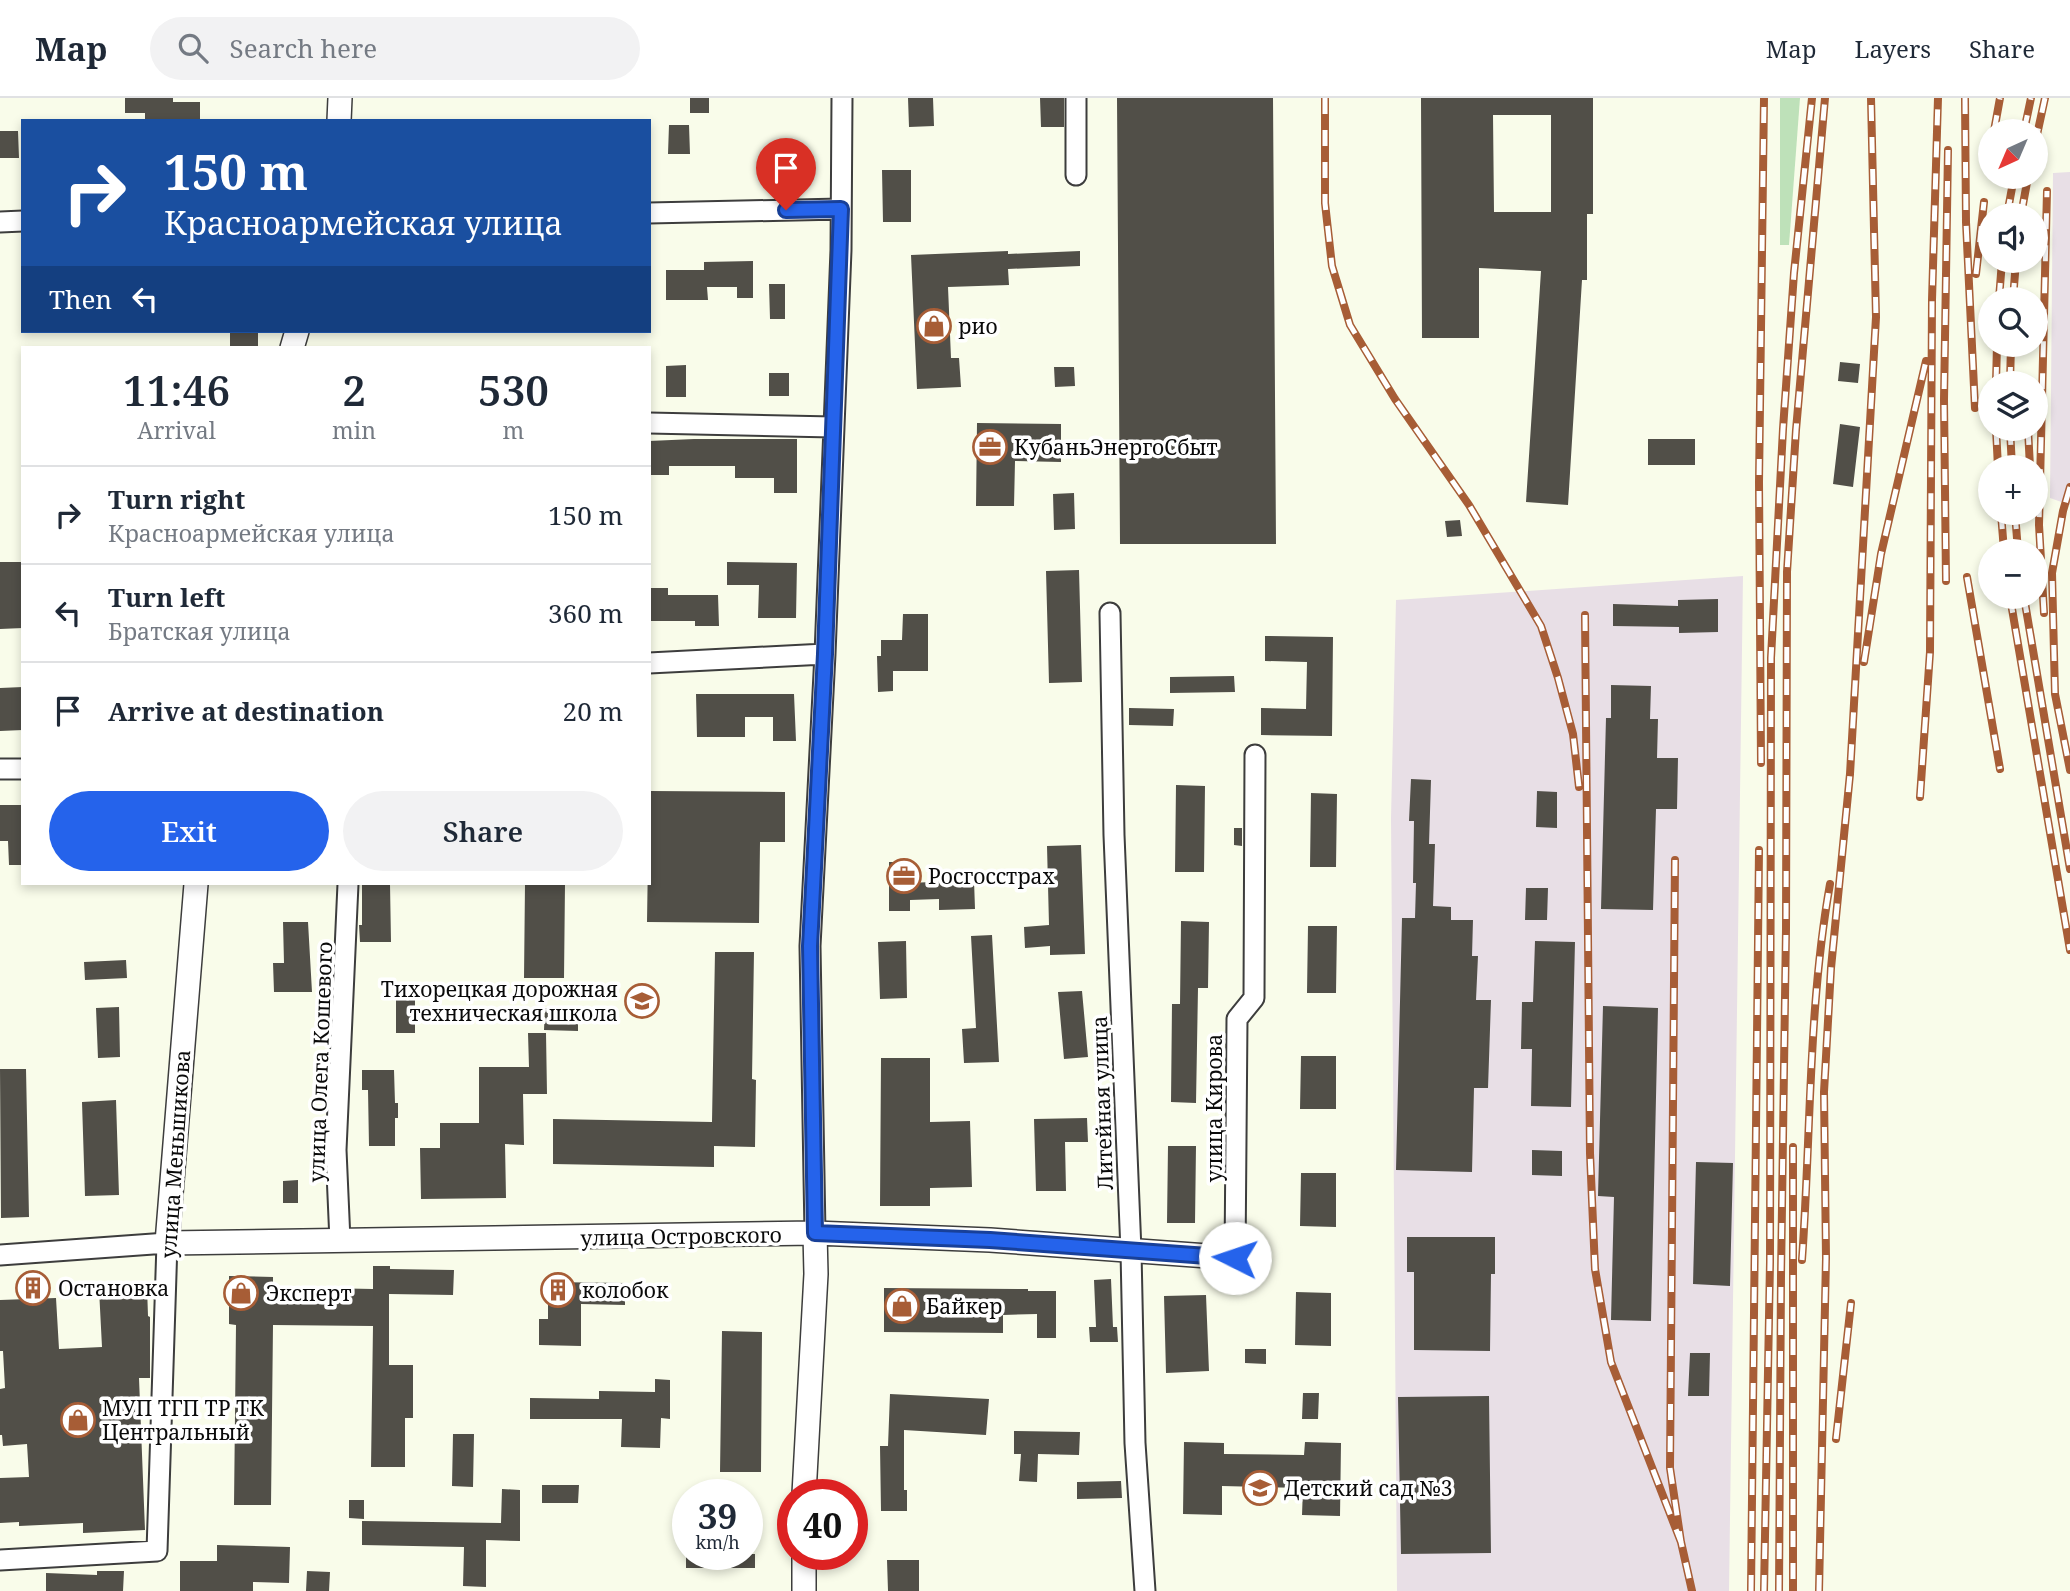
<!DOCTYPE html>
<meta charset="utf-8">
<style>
body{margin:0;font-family:"Noto Serif",serif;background:#f2f2f3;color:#1f2937;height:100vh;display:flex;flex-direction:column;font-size:26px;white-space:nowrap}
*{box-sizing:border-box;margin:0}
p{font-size:23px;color:#747a83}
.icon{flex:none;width:38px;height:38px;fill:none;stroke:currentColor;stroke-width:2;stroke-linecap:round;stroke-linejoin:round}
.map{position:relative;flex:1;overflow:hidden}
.sheet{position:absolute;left:21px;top:248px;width:630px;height:539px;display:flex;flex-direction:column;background:#fff;border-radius:0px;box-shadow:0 4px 10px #0003}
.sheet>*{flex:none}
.hud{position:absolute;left:21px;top:21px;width:630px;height:214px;border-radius:0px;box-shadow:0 4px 10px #0003;background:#1a4fa0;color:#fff;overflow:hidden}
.needle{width:46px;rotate:224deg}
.fabs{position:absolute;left:1978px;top:21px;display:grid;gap:14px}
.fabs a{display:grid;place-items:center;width:70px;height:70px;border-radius:50%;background:#fff;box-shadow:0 4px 10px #0003;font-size:35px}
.speed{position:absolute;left:672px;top:1381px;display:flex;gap:14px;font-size:35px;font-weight:700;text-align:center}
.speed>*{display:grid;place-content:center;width:91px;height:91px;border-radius:50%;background:#fff;box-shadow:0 4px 10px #0003;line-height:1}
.speed small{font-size:18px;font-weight:400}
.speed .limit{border:10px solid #d22;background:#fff;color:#111}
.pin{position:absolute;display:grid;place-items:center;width:60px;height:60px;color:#fff;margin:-72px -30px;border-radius:50% 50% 50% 0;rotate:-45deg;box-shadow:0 0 7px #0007}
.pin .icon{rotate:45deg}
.me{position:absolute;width:77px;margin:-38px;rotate:274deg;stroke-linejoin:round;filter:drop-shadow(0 0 5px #0008)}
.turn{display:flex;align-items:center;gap:24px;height:147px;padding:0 28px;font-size:32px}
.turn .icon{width:91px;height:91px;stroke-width:2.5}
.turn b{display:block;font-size:49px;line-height:60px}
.then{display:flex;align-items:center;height:66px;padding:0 28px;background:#0003;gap:14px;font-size:26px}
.eta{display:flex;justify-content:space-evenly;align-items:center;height:119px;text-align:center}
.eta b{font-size:42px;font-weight:600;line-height:49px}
.cta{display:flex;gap:14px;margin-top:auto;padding:14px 28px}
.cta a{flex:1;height:80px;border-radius:42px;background:#2563eb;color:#fff;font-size:28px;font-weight:600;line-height:80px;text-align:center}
.cta a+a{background:#f2f2f3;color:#1f2937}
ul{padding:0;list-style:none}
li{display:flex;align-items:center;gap:21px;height:98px;padding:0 28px;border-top:2px solid #e0e1e3}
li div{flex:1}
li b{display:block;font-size:26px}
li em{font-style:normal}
header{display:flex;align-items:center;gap:42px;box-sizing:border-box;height:98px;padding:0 35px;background:#fff;border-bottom:2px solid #e0e1e3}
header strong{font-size:33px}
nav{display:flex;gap:38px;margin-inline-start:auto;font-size:24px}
.search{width:490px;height:63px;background:#f2f2f3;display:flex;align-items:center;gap:18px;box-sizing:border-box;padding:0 24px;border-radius:38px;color:#747a83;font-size:26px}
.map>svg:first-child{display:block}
.industrial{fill:#e8dfe6}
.green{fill:#bee1b9}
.building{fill:#514f48;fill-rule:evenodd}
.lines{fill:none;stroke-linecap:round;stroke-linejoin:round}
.minor-casing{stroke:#3d3d3d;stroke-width:23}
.tertiary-casing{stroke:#3d3d3d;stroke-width:26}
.minor{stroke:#fff;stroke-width:19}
.tertiary{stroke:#fff;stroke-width:23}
.rail-casing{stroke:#a75d36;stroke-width:8}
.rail{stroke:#fff;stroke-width:5;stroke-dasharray:16;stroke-linecap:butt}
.route-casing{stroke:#184099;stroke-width:18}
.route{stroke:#2563eb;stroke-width:12}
.labels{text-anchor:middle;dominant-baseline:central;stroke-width:7;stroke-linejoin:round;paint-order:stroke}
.poi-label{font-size:21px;fill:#0a0a0a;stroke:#fff;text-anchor:start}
.street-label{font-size:21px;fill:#0a0a0a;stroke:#fff}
</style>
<header>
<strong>Map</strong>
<div class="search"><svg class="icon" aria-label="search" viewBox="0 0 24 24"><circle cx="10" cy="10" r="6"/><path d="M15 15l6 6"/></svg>Search here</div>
<nav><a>Map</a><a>Layers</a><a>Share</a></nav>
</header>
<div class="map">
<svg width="2070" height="1493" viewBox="0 0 2070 1493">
<rect width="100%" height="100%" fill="#f9fcea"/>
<!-- industrial -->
<path class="industrial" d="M2070,74V407L2050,400L2053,75Z
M1743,478L1729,1493H1397L1391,720L1396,502Z"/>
<!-- green -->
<path class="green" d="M1780,0H1800L1789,147H1780Z"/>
<!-- building -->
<path class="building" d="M125,0H173V4H200V23H145V15H125Z
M690,0H709V15H690Z
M908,0H933L934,28L909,29Z
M1040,0H1064V29H1041Z
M1117,0H1273L1276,446H1120Z
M1421,0H1593V116H1587V182H1582L1568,407L1526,404L1541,173L1479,170V240H1422ZM1493,17H1551V114H1494Z
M669,27H689L690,56H668Z
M0,33H18L19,60H0Z
M882,72H911V124H883Z
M1008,153V156L1080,153V168L1008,171L1009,187L948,189L951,260H959L961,289L917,291L911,157Z
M753,163V200H737V189H707L708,202H666V172H704V164Z
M769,186H785V221H770Z
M230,234H258V250H230Z
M1840,264L1860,266L1858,285L1838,283Z
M686,267V299H666V268Z
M1054,269H1074L1075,288L1055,289Z
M769,275H789V298H769Z
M977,325L1061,326V364L1015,363L1014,408H976Z
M1840,326L1860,329L1853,389L1833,386Z
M694,341H797V395H774V380H735V368H669V377H649V343Z
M1648,341H1695V367H1648Z
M1074,395L1075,431L1054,432L1053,396Z
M1460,422L1462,438L1447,439L1445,423Z
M0,464H23V530L0,531Z
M727,464L797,465L796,520H758L759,487H727Z
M1079,472L1082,584L1049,585L1046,473Z
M649,490H668V497H718L719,528H695V523H649Z
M1718,501V534L1679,535V529L1613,528V506L1678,508V502Z
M903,516H928V573H893V593L878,594L877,558H881V542H902Z
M1265,538L1333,539L1332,638L1261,637V610L1306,611L1307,564L1265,563Z
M1234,578L1235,594L1170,595V579Z
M1611,587L1651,588L1650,621H1658L1657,660H1678L1677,711H1656L1653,812L1601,811L1606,620H1611Z
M23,589V632L0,633V590Z
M696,596H794L796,643H773V619H745V639H697Z
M1129,610L1174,611L1173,628L1129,627Z
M1411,681L1431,682L1429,746H1435L1433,808L1451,809V822H1473L1472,858H1478L1476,902H1491L1488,990H1474L1472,1074L1396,1072L1402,820H1415L1416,785H1413L1414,723H1409Z
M1176,687L1205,688L1204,774H1175Z
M649,693L785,694V744H760L759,825L647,824Z
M1537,693L1557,694V730L1536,729Z
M1311,695L1337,696L1336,769H1310Z
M0,707H23V767H9L8,743H0Z
M1234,730H1242V748L1234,747Z
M1081,747L1085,856L1050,857V848L1025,850L1024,829L1049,827L1047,748Z
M889,764H910V785L974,782L975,811L939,812V801L910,802V813H889Z
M362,786H390L391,844H360L359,827H362Z
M525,786H565L564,880H524Z
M1526,790H1548L1547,822H1525Z
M1181,823L1209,824L1208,890H1198L1196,1005L1171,1004L1172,906H1180Z
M283,824H308L312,894H274L273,865H284Z
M1308,828H1337L1336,895H1307Z
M992,837L999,964L964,965L962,931L976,930L971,838Z
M906,843L907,900L880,901L878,844Z
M1535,843L1575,844L1571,1009L1531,1008L1532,951H1521L1522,904H1533Z
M715,854H754L752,981L756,982L755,1049L714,1048V1069L553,1066V1021L712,1024Z
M126,862L127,880L85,882L84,864Z
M1082,893L1088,959L1064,961L1058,894Z
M396,902H415V935H396Z
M1603,908L1658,910L1651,1223L1611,1222L1614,1099L1598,1098Z
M119,909L120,959L98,960L96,910Z
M545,910H578V933L544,932Z
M528,935H546L547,996H523L524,1047L505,1046L506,1100L421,1101L420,1050H440V1025H479V969H529Z
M1301,958H1336V1011H1300Z
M881,960H930V1024L970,1023L972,1089L930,1090V1108H880Z
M0,971H26L29,1119L1,1120Z
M362,972H394L395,1005H398V1020H395V1048H369L368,992H362Z
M116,1002L119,1097L85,1098L82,1004Z
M1087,1020L1088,1044H1065L1066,1093H1036L1034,1021Z
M1168,1048H1196L1195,1125H1167Z
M1532,1052L1562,1053V1078L1532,1077Z
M1696,1064L1733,1065L1730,1188L1693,1186Z
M1301,1075H1336V1129L1300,1128Z
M298,1082V1105H283V1083Z
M1407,1139H1495V1176H1491L1490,1253L1414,1252V1174H1407Z
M373,1168H390V1171L454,1172L453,1197L389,1196V1267H413V1320H405V1369H371L373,1228L273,1227L271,1407H234L236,1227L229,1226V1178L273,1179V1189L373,1191Z
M1111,1181L1113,1229H1117L1118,1244H1090L1089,1229H1096L1094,1182Z
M548,1184L625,1185V1207L581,1206V1248L539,1247V1221H548Z
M147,1189L148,1218L150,1219V1280H139L145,1432L83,1435V1425L19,1428V1424L0,1425V1380L29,1379L27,1346L3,1348L2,1337H0V1291L5,1290L3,1253H0V1202L56,1200L59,1251L102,1249L99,1191Z
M884,1190L1028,1191V1193H1056V1240H1037V1216L1003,1217V1235L884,1234Z
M1296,1194L1331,1195V1248L1295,1247Z
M1206,1197L1209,1273L1166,1275L1164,1198Z
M722,1233L762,1234L761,1374H720Z
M1245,1251H1266V1266L1245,1265Z
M1690,1255H1710L1709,1298H1688Z
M655,1281L670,1282V1321L661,1320L660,1350L621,1349L622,1321H530V1300L599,1301V1293L655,1294Z
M1303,1295H1319L1318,1321H1302Z
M890,1296L989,1301L986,1337L904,1332V1392H907V1413H881L880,1348H888Z
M1489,1298L1491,1455L1401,1456L1398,1299Z
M1014,1333L1080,1334L1079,1357L1038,1356L1037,1384L1019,1383L1021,1356H1014Z
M453,1336H474L473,1389L452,1388Z
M1184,1344L1224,1345V1356L1304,1357L1305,1344L1341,1345L1340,1418L1302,1417L1303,1390L1222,1388V1417L1183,1416Z
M1121,1383L1122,1400L1077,1401V1384Z
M542,1387H579L578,1405H542Z
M502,1391L520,1392V1443L486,1442V1489L463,1488L464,1449L362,1447V1423L501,1425Z
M349,1402H364V1421L349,1420Z
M217,1447L290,1449L289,1485L253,1484V1493H180V1463H217Z
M686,1456H755V1470H686Z
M887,1462H919V1493H888Z
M97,1473H124L123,1493H46V1475L97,1477Z
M307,1473L330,1474L329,1493H306Z"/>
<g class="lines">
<!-- minor casing -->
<g class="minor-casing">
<path id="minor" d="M1076,0V77
M649,115L841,111
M0,124L23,123
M649,325L833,329
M1110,515L1114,737L1131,1153L1135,1345L1145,1493
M649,565L825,556
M0,671H23
M815,1135L810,848L825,556L841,152L842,0
M340,1143L336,1052L348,786
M0,1157L167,1145L157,1453L0,1462
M1235,1160L1237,921L1254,900L1255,657"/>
</g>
<!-- tertiary casing -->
<g class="tertiary-casing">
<path id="tertiary" d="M339,23L340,0
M292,250L297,233
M196,786L167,1145L815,1135L990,1142L1235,1160
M804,1396L816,1176L815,1135
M804,1456V1493"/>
</g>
<!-- minor -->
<use href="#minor" class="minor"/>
<!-- tertiary -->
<use href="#tertiary" class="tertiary"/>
<!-- rail casing -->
<g class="rail-casing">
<path id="rail" d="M1325,0V105L1332,168L1350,227L1395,301L1469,407L1541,528L1558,580L1573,636L1579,689
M1965,0L1966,124L1975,310
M1994,33L2000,0
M2024,33L2031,0
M2035,46L2045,0
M1988,68L1990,57
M2007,117L2014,79
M2021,117L2028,79
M1976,176L1984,104
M1999,201L2002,163
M2013,201L2016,163
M1996,285L1997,247
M2010,285L2011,247
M1996,331L1998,369
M2010,331L2012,369
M2028,331L2030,369
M2070,389L2063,413L2052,475L2055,596L2070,672
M2001,415L2004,453
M2015,415L2018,453
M1967,479L2000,671
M1946,483L1944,302L1948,52
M2010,499L2070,852
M2024,499L2070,771
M2044,515L2039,427L2047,93
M1585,517L1590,1055L1595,1171L1611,1264L1681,1444
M1864,564L1881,456L1926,263
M1761,665L1759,384L1764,0
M1920,699L1930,554L1932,202L1938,0
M1675,762L1670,1370L1681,1444L1692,1493
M1793,1049V1493
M1802,1162C1811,1037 1808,910 1830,786
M1836,1341L1851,1205
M1751,1493L1759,752
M1764,1493L1770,1164L1771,560L1783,331L1794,175L1812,0
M1779,1493L1781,1178L1786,831L1787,474L1796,332L1825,0
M1819,1493L1826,1160L1824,994L1831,870L1850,676L1876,219L1871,0"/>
</g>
<!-- rail -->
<use href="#rail" class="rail"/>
</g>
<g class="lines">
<!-- route casing -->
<g class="route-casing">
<path id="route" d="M786,112L841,111L825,556L810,848L815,1135L990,1142L1235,1160"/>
</g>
<!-- route -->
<use href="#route" class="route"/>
</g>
<!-- icons -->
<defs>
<g id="shop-ring" transform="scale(1.75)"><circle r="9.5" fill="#fff" stroke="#a75d36" stroke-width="1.5"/><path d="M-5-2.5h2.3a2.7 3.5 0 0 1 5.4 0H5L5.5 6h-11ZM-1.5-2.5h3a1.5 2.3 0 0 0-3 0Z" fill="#a75d36"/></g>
<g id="office-ring" transform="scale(1.75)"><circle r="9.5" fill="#fff" stroke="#a75d36" stroke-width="1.5"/><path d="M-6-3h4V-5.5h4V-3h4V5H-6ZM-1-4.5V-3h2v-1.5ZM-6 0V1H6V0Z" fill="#a75d36"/></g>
<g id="university-ring" transform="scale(1.75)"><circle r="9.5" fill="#fff" stroke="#a75d36" stroke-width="1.5"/><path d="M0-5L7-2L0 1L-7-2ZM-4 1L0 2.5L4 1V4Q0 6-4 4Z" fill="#a75d36"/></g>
<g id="building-ring" transform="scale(1.75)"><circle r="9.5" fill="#fff" stroke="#a75d36" stroke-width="1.5"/><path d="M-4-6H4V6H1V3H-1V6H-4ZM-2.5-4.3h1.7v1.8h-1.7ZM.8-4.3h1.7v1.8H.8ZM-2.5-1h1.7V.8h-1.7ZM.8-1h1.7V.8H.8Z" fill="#a75d36"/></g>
<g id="school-ring" transform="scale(1.75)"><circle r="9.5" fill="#fff" stroke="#a75d36" stroke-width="1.5"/><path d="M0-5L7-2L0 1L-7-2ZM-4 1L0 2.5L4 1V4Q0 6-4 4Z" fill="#a75d36"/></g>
</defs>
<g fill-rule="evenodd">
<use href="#shop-ring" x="934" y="228"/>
<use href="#office-ring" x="990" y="349"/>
<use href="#office-ring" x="904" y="778"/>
<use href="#university-ring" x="642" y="903"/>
<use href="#building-ring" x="33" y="1190"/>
<use href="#building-ring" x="558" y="1192"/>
<use href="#shop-ring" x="241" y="1195"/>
<use href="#shop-ring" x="902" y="1208"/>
<use href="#shop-ring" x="78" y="1322"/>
<use href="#school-ring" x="1260" y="1390"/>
</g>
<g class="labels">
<!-- poi labels -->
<g class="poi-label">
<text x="958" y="228">рио</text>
<text x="1014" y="349">КубаньЭнергоСбыт</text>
<text x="928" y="778">Росгосстрах</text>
<text x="618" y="891" text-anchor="end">Тихорецкая дорожная<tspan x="618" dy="24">техническая школа</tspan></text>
<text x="58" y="1190">Остановка</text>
<text x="582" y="1192">колобок</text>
<text x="266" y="1195">Эксперт</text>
<text x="926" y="1208">Байкер</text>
<text x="102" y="1310">МУП ТГП ТР ТК<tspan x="102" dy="24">Центральный</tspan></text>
<text x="1284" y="1390">Детский сад №3</text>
</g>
<!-- street labels -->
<g class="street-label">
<text transform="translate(320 964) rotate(-88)">улица Олега Кошевого</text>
<text transform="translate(1102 1005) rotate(-92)">Литейная улица</text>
<text transform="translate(1214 1010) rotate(-90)">улица Кирова</text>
<text transform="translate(175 1056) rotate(-86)">улица Меньшикова</text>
<text transform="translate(681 1138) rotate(-1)">улица Островского</text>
</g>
</g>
</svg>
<div class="fabs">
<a><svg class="needle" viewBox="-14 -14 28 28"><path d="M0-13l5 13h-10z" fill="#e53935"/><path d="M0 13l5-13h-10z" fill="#747a83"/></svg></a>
<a><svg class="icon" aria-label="sound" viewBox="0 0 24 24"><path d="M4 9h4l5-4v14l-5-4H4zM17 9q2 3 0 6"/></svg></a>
<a><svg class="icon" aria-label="search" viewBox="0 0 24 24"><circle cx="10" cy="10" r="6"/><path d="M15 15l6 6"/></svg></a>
<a><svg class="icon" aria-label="layers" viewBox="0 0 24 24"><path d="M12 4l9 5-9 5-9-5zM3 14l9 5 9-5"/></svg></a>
<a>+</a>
<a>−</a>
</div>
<div class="speed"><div>39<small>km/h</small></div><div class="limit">40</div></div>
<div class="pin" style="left:786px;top:112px;background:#d93025"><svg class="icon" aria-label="arrive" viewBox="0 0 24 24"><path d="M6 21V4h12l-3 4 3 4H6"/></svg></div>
<svg class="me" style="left:1235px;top:1160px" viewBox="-20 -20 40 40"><circle r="19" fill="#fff"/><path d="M0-13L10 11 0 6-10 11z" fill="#2563eb"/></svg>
<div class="hud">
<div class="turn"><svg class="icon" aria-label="right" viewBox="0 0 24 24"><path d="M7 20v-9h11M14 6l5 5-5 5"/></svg><div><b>150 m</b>Красноармейская улица</div></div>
<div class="then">Then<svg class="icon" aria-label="left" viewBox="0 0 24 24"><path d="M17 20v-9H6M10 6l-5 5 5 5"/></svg></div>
</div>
<section class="sheet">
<div class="eta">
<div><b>11:46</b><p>Arrival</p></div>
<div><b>2</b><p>min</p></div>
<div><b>530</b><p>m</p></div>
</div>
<ul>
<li><svg class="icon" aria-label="right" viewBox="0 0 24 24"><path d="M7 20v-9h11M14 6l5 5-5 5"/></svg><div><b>Turn right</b><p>Красноармейская улица</p></div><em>150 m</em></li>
<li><svg class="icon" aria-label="left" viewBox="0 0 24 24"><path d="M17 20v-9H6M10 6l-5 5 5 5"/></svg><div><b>Turn left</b><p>Братская улица</p></div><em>360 m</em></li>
<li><svg class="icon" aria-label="arrive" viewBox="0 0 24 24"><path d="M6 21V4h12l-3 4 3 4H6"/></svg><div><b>Arrive at destination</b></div><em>20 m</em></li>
</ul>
<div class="cta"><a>Exit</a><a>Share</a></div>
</section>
</div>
